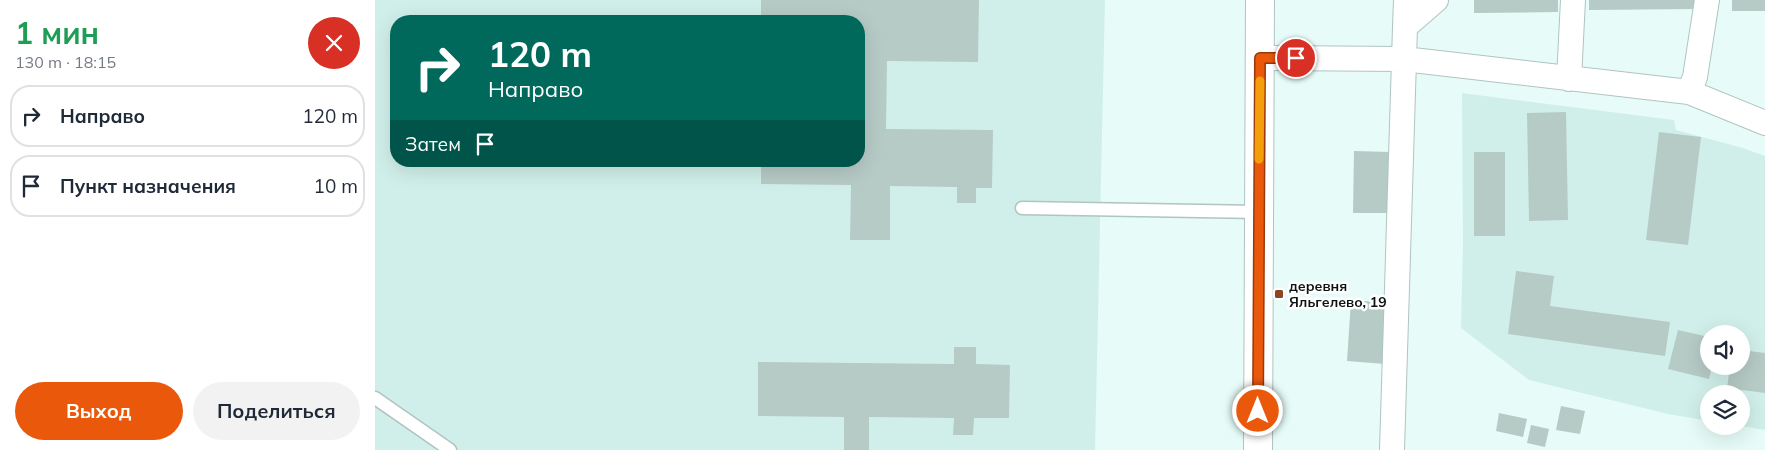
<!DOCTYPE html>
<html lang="ru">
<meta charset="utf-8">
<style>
body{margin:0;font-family:Mulish,sans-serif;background:#f2f2f3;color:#1f2937;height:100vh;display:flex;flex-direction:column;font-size:19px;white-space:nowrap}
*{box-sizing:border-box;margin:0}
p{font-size:16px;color:#747a83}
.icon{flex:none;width:28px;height:28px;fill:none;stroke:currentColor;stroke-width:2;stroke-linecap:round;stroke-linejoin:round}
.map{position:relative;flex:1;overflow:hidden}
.drawer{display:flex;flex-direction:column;background:#fff;width:375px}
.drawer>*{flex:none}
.banner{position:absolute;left:15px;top:15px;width:475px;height:152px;border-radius:20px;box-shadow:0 5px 20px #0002;background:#00695c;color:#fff;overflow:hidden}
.controls{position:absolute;left:1325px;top:325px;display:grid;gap:10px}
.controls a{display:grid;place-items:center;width:50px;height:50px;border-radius:50%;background:#fff;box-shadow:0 5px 20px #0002;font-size:25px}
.pin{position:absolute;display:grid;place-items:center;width:42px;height:42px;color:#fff;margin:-21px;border:2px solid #fff;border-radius:50%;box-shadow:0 1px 5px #0007}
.me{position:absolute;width:55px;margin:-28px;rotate:0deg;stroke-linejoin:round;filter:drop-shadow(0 0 4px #0008)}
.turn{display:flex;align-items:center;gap:18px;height:105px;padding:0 15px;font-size:22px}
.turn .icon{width:65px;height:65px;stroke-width:2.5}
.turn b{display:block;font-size:35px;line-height:42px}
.then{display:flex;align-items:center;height:48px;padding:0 15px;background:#0003;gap:10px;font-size:19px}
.round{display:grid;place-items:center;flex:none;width:52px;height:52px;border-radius:26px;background:#f2f2f3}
.headline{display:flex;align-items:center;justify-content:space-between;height:85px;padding:0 15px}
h1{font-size:30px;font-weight:700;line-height:38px;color:#1e9e55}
.action{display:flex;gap:10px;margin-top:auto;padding:10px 15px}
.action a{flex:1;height:58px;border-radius:30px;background:#ea580c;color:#fff;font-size:20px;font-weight:700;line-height:58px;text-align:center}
.action a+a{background:#f2f2f3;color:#1f2937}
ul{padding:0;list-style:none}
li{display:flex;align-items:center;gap:15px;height:62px;margin:0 10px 8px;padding:0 5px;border:2px solid #e0e1e3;border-radius:20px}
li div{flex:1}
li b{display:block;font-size:19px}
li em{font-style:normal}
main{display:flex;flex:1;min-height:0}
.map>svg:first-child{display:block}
.built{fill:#d1efea;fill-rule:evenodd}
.building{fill:#b6cac6}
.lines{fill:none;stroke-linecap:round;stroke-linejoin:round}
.lane-casing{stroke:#b0c4c0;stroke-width:15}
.street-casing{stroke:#b0c4c0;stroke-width:26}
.secondary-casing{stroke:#b0c4c0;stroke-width:30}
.lane{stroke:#fff;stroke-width:12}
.street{stroke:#fff;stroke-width:24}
.secondary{stroke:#fff;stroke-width:28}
.route-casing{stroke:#983908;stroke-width:12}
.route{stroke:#ea580c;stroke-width:9}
.slow{stroke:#f59e0b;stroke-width:9}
.poi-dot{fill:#8d4623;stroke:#fff;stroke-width:2}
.labels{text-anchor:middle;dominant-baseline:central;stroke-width:5;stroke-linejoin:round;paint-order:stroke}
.poi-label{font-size:14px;font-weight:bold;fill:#0d1513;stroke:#fff;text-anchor:start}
</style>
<main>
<section class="drawer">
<div class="headline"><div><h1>1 мин</h1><p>130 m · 18:15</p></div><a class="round" style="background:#d93025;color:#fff"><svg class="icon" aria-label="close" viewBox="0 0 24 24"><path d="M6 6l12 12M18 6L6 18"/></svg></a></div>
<ul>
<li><svg class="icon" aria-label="right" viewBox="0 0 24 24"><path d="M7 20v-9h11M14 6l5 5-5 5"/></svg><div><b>Направо</b></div><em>120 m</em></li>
<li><svg class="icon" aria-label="arrive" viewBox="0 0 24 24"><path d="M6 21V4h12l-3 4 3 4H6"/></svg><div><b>Пункт назначения</b></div><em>10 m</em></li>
</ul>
<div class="action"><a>Выход</a><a>Поделиться</a></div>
</section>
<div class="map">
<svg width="1390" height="450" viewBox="0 0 1390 450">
<rect width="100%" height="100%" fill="#e7fcf8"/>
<!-- built -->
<path class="built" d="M0,0H730L720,450H0ZM21,21H484V161H21Z
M1087,93L1299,120L1301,130L1368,148L1390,156V430L1366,426V394H1334V421L1293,414L1154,380L1086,328L1088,244ZM1334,334H1366V366H1334Z"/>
<!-- building -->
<path class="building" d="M386,0H604L603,62L512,61L511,129L618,130L617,188H601V203H582V187L515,186V240H475L476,185L386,184V161H484V21H386Z
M1099,0H1183V12L1099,13Z
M1214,0H1320V9L1214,10Z
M1357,0H1390V11H1357Z
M1191,112L1193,220L1154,221L1152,113Z
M1284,132L1326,137L1313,245L1271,240Z
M979,151L1015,152L1014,213H978Z
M1099,152H1130V236H1099Z
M1141,271L1179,276L1175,306L1295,322L1290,356L1133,334Z
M976,300L1014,303L1010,364L972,361Z
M1303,330L1334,337V366H1337L1334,379L1293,369Z
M579,347H601V364L635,365L634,418H599L598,435H578L579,418L494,417V450H469V417L383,416V362L579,364Z
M1366,350L1390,353V393L1352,388L1355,366H1366Z
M1186,406L1210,411L1205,434L1181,430Z
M1124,413L1152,419L1148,437L1121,431Z
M1156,425L1174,429L1170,447L1152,443Z"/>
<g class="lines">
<!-- lane casing -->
<g class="lane-casing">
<path id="lane" d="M647,208L884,212
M0,398L75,450"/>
</g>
<!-- street casing -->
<g class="street-casing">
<path id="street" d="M1030,27L1031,0
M885,58L1029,59L1314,92L1390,123
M1194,79L1198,0
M1314,92L1320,77L1332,0
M1017,450L1030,27L1061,0"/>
</g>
<!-- secondary casing -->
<g class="secondary-casing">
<path id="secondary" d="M883,450L885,0"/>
</g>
<!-- lane -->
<use href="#lane" class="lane"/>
<!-- street -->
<use href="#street" class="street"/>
<!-- secondary -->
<use href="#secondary" class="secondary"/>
</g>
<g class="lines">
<!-- route casing -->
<g class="route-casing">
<path id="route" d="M883,411L885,58H921"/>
</g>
<!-- route -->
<use href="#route" class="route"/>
<!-- slow -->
<path class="slow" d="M884,159L885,81"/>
</g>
<!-- markers -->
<rect class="poi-dot" x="899" y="289" width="10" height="10" rx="2.5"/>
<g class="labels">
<!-- poi labels -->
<g class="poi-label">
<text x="914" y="286">деревня<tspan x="914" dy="16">Яльгелево, 19</tspan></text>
</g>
</g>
</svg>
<div class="controls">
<a><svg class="icon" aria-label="sound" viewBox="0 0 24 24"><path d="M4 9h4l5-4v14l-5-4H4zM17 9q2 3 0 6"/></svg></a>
<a><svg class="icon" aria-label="layers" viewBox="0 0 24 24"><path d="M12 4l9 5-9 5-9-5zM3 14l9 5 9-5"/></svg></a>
</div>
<div class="pin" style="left:921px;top:58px;background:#d93025"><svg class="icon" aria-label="arrive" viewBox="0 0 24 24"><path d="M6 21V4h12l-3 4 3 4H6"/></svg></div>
<svg class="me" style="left:883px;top:411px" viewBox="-20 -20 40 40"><circle r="17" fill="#ea580c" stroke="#fff" stroke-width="3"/><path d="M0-11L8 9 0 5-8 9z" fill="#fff"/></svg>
<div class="banner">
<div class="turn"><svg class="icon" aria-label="right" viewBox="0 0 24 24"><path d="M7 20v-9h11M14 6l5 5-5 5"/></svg><div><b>120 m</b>Направо</div></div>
<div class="then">Затем<svg class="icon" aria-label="arrive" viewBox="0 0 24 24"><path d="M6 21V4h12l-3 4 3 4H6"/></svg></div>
</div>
</div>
</main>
